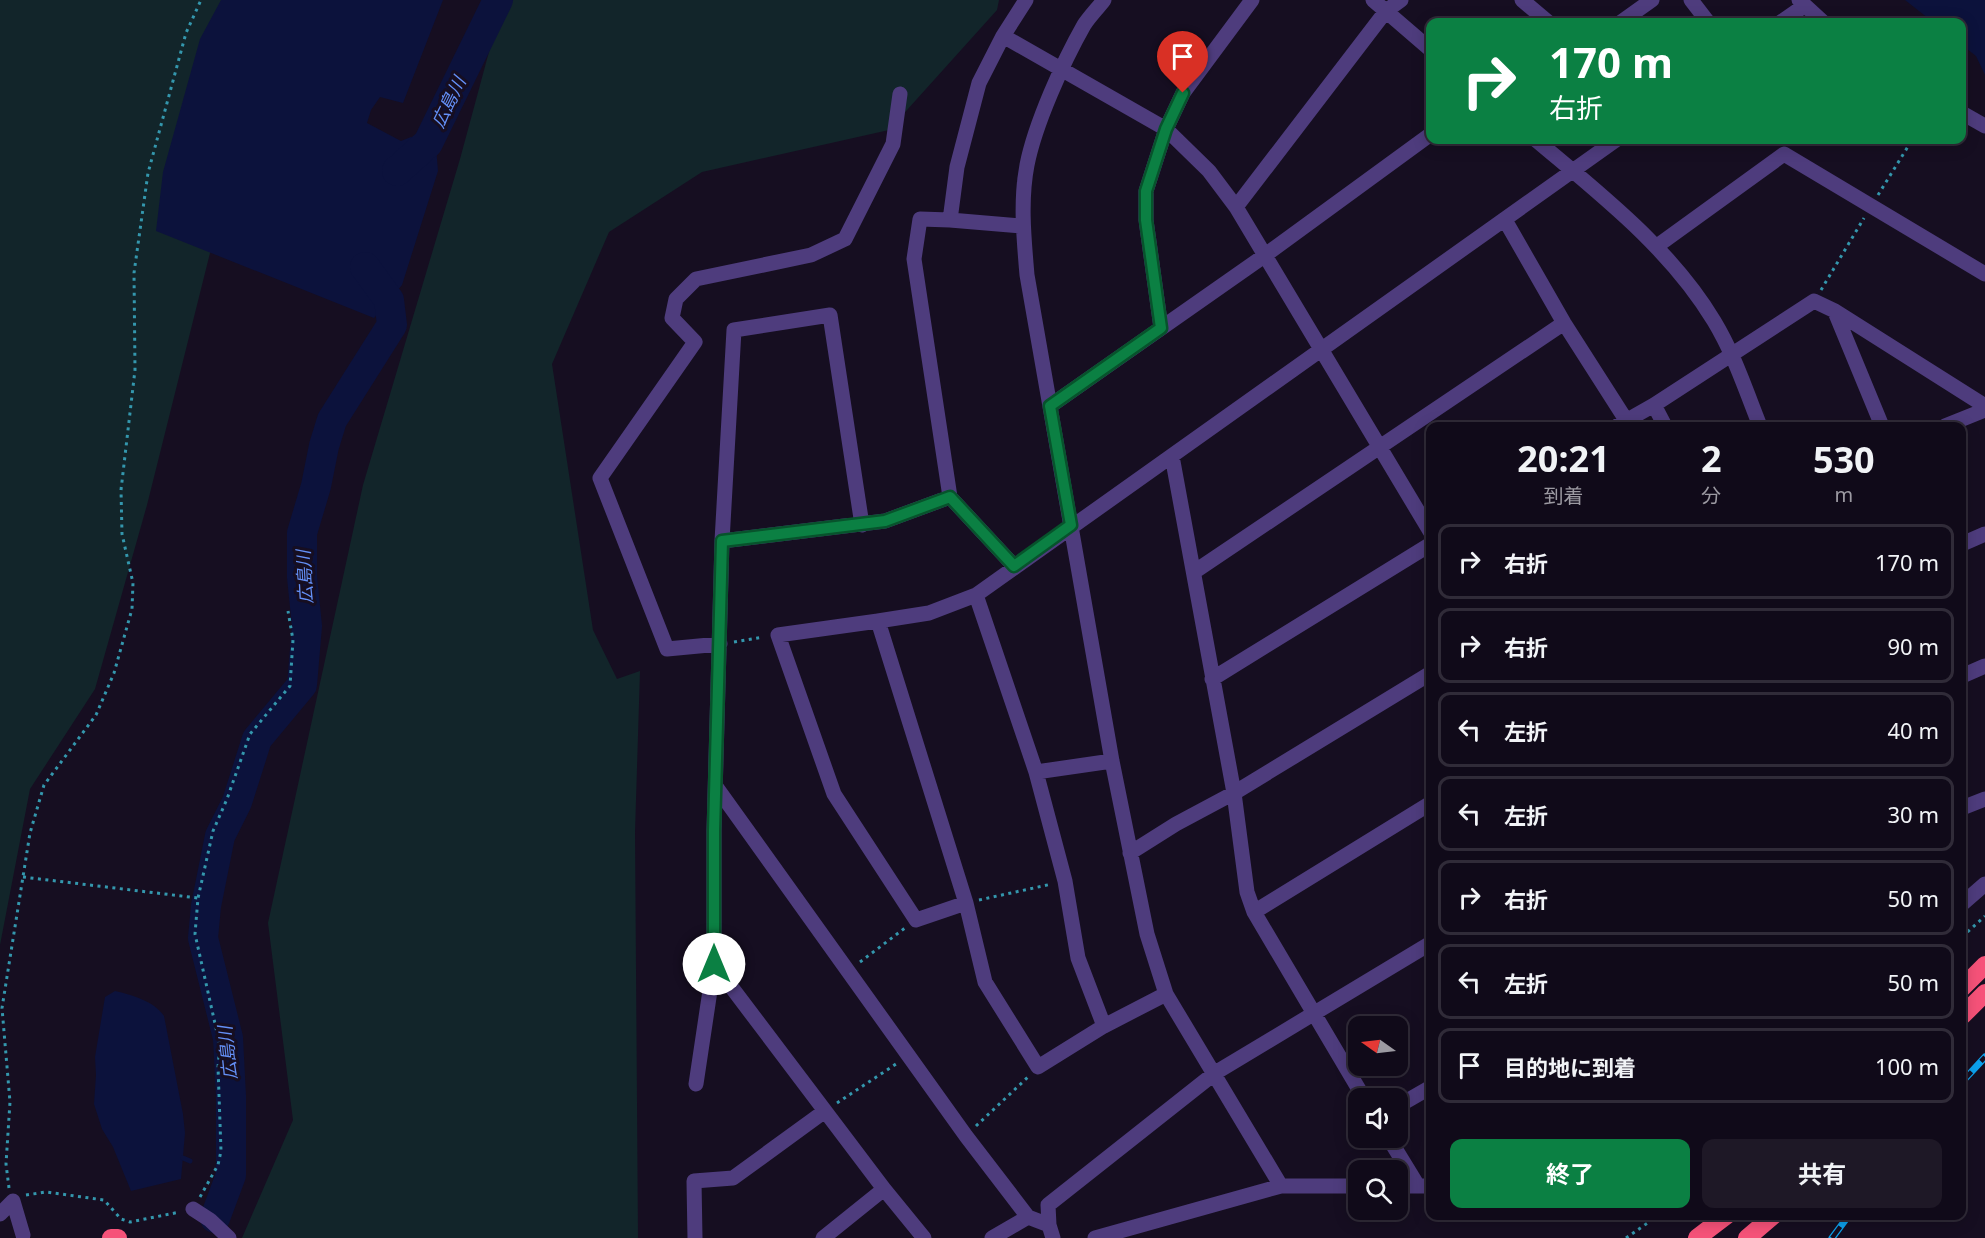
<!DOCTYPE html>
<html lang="ja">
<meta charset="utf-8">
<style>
body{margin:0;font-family:"Noto Sans","Noto Sans JP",sans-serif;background:#1e1826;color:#f1f3f6;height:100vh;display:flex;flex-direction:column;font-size:22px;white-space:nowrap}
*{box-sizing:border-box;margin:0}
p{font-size:20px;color:#9c9aa2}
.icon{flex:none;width:33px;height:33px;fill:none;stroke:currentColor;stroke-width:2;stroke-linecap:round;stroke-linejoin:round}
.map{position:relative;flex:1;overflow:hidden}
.side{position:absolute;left:1426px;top:422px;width:540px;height:798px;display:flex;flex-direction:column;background:#100a19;border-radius:12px;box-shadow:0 3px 15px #0003,0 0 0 2px #302b38}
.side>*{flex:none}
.top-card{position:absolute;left:1426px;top:18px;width:540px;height:126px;border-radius:12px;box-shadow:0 3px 15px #0003,0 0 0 2px #302b38;background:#0b8043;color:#fff;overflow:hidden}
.needle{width:39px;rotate:284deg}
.buttons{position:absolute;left:1348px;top:1016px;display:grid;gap:12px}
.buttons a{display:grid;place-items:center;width:60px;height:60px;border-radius:12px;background:#100a19;box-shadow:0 3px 15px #0003,0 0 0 2px #302b38;font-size:30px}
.pin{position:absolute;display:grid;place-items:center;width:51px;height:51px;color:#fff;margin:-62px -26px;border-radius:50% 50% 50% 0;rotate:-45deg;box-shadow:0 0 6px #0007}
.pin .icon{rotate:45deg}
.me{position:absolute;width:66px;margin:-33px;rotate:0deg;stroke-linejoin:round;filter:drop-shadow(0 0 4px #0008)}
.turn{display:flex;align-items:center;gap:21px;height:126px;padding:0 24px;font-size:27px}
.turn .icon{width:78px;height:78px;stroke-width:2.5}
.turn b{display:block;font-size:42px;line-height:51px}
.eta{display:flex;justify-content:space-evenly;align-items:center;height:102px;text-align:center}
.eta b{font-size:36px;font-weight:700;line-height:42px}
.cta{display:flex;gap:12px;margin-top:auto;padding:12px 24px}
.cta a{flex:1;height:69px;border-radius:12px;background:#0b8043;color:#fff;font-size:24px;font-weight:700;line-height:69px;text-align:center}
.cta a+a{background:#1e1826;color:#f1f3f6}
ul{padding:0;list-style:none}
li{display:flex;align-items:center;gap:18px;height:75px;margin:0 12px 9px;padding:0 12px;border:3px solid #302b38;border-radius:12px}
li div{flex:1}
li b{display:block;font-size:22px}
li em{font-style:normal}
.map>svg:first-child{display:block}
.green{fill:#12252a}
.water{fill:#0c123c}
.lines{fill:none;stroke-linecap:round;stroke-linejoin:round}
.stream{stroke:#0c123c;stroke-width:5}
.river{stroke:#0c123c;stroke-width:30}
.path{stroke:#3497ad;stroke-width:3;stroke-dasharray:3 4.5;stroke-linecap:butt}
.minor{stroke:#4e3c7d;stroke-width:15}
.highway{stroke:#f65279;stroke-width:18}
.rail-casing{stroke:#0ca1ed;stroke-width:7}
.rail{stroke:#160e21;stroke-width:4.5;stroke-dasharray:14;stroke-linecap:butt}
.route-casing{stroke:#07532c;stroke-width:15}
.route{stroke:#0b8043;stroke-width:10}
.labels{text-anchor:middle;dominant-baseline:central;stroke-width:6;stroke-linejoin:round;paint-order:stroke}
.water-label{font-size:18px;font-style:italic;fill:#6490f7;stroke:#160e21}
</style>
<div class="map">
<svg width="1985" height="1238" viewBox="0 0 1985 1238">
<rect width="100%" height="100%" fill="#160e21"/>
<!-- green -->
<path class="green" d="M0,0H277L217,225L147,505L95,689L30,789L0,945Z
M503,0H999L997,10L889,130L702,172L609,232L552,364L593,630L617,679L640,671L635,832L638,1238H242L293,1120L268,923L363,485L460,159Z"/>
<!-- water -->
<path class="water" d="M221,0H443L403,103L380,97L371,110L367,123L401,141L411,137L436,147L438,171L402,285L374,318L156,231L163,172L200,39Z
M1905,0H1985V75L1976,56L1962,45V22H1933Z
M115,991C132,995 154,1001 164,1016L183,1114L185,1133L181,1179L131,1191L113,1147L102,1129L94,1104L96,1075L95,1057L105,997Z"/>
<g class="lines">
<!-- stream -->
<path class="stream" d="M183,1158L190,1161
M227,1174L231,1175"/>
<!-- river -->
<path class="river" d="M397,171L428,143L498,0
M215,1218L231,1175V1096L228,1038L203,938L206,906L220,836L237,802L257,739L302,685L307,626L302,577V533L316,486L324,446L332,420L392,325L389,300L365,267"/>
<!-- path -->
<path class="path" d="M1878,195L1912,140
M1821,290L1864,218
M734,642L763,637
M23,877L198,898
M979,900L1052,884
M1962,937L1985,916
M860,962L905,928
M837,1103L896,1064
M976,1126L1028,1077
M9,1188L6,1164L10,1102L2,1008L30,833L44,785L96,715L114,673L132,609L133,583L122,534L121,490L135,370L134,273L148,173L186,33L201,0
M26,1195L46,1192L104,1200L121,1219L130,1222L180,1212
M200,1197L218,1165L221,1151L218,1067L220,1046L195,934L198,898L213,831L227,799L250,734L290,686L293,640L288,611
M1626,1238L1659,1215"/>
<!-- minor -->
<path class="minor" d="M1026,0L1003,36L1166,129L1209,171L1236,207L1431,533
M1104,0C1098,8 1090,16 1084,25C1063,62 1035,124 1027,165C1020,201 1024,239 1027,275L1112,761L1147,934L1166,994L1281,1186
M1373,0L1431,50
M1522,0L1548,22
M1691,0L1708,22
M1799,0L1823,22
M1621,22L1652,0
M1781,22L1804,6
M1962,113L1985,126
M1536,140C1600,194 1670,248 1714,321C1734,354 1746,391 1760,426
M1236,207L1386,11L1401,0
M950,220L957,167L979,83L1003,36
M1505,220L1564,323L1626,420
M1657,246L1784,154L1985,274
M1835,312L1882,426
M1161,328L1146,220V191L1166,129L1183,93L1252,0
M1654,405L1665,426
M1050,406L1264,256L1431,134
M1617,426L1654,405L1814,301L1835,311L1985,406
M1945,426L1985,410
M1172,456L1234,793L1247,892L1254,912L1364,1098
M950,497L1014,566
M722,541L885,521L950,497L914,259L920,219L950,220L1022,226
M1962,544L1985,534
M1194,572L1564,323
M976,595L1036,772L1065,881L1078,958L1104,1026L1166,994
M878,621L778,635L834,794L916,920L966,903
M720,644L667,649L600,478L695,342L672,318L676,299L696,279L811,255L845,239L893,144L900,94
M1962,676L1985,666
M1212,679L1431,544
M1036,772L1112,761
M717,788L966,1136L1028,1217L1049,1225
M1962,808L1985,799
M1130,853L1176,824L1234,793L1431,673
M1962,904L1985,884
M1254,912L1431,803
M714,964L884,1189L924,1238
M1104,1026L1038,1067L985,982L966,903L878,621L929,613L976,595L1616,140
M696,1084L714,964V831L722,541L734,330L830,315L862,525
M1398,1106L1431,1087
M1388,1137L1418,1186
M1398,1186H1431
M193,1209L210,1220L229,1238
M0,1214L13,1201L23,1235
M695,1238L694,1181L733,1178L825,1111
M823,1238L884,1189
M992,1238L1028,1217
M1053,1238L1049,1225L1048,1205L1215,1073L1431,943
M1095,1238L1281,1186H1359"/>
<!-- highway -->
<path class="highway" d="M1962,988L1985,965
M1962,1016L1985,993
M111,1238H118
M1697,1238L1727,1215
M1747,1238L1774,1215"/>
<!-- rail casing -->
<g class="rail-casing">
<path id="rail" d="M1962,1082L1985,1057
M1832,1238L1849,1215"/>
</g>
<!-- rail -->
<use href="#rail" class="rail"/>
</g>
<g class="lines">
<!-- route casing -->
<g class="route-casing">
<path id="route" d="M714,964V831L722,541L885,521L950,497L1014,566L1071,525L1050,406L1161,328L1146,220V191L1166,129L1183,93"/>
</g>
<!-- route -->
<use href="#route" class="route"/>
</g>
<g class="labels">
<!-- water labels -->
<g class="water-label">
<text transform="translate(448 102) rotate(-64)">広島川</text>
<text transform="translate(304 577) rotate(-93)">広島川</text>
<text transform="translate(227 1053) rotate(-96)">広島川</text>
</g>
</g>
</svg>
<div class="buttons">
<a><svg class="needle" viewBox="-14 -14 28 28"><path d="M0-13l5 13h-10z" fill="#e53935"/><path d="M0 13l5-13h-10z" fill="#9c9aa2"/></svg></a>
<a><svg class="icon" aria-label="sound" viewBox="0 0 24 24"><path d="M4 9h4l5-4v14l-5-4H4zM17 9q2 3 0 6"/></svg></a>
<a><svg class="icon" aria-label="search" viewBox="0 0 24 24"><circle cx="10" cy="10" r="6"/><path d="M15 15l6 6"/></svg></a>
</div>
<div class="pin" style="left:1183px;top:93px;background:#d93025"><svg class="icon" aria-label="arrive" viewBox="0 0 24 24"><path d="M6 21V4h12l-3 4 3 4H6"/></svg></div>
<svg class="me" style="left:714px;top:964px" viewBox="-20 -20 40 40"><circle r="19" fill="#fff"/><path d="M0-13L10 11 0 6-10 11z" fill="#0b8043"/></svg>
<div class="top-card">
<div class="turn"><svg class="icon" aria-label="right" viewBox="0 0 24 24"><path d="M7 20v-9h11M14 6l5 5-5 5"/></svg><div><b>170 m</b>右折</div></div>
</div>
<section class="side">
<div class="eta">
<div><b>20:21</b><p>到着</p></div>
<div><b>2</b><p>分</p></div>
<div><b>530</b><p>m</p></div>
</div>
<ul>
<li><svg class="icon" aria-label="right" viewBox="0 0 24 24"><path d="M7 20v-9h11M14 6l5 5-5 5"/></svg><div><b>右折</b></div><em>170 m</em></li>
<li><svg class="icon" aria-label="right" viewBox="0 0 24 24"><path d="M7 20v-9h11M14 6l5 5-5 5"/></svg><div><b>右折</b></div><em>90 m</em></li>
<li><svg class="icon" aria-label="left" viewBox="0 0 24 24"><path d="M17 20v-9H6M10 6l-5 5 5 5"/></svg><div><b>左折</b></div><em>40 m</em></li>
<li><svg class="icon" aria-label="left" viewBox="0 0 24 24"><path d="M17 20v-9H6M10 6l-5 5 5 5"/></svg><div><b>左折</b></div><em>30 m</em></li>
<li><svg class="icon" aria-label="right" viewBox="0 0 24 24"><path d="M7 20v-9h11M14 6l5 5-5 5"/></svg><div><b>右折</b></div><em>50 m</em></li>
<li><svg class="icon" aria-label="left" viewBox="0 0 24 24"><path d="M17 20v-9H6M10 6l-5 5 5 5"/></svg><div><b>左折</b></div><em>50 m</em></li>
<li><svg class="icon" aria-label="arrive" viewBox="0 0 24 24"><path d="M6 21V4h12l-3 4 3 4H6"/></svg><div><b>目的地に到着</b></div><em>100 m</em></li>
</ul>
<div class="cta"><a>終了</a><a>共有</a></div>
</section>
</div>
